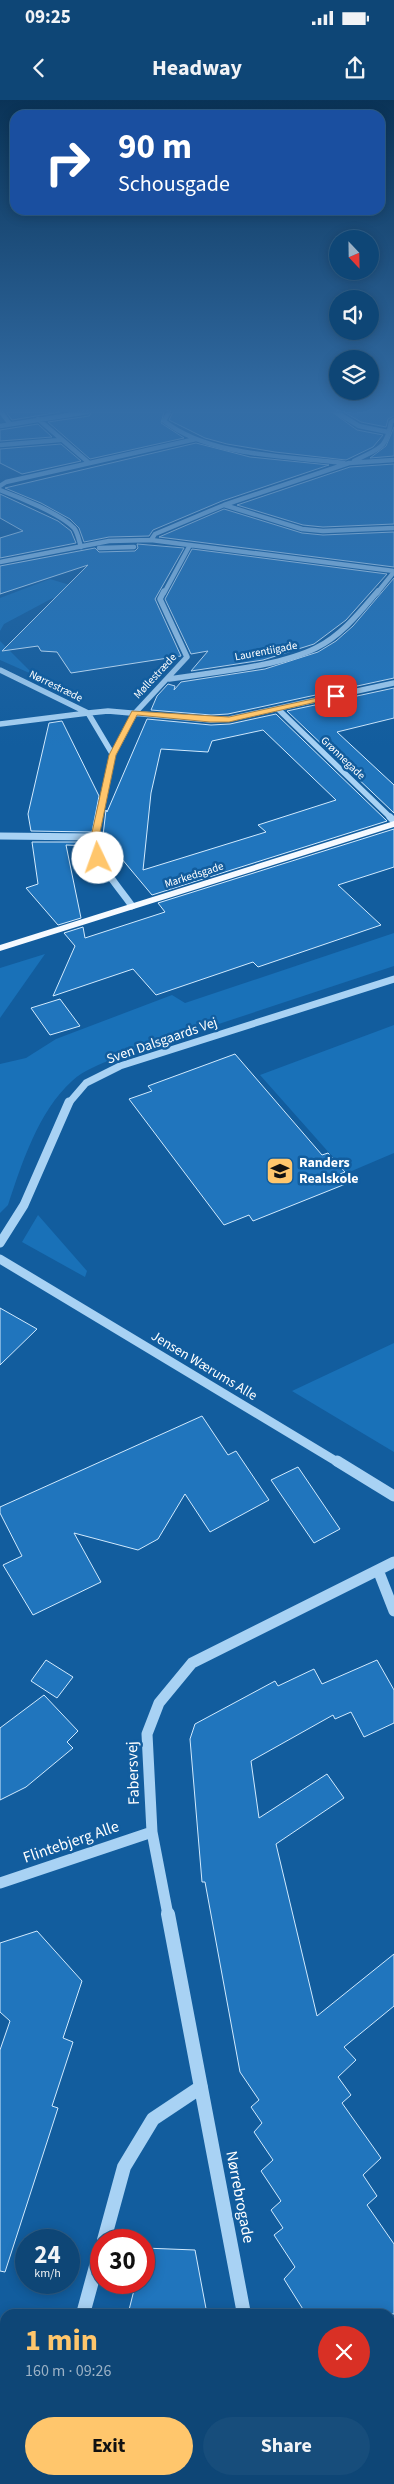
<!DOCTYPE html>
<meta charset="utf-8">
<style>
body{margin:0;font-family:"Source Sans 3",sans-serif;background:#174d7b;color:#f1f3f6;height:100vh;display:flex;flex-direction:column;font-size:19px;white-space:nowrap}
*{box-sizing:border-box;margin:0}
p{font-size:16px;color:#9bb1c5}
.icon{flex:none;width:28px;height:28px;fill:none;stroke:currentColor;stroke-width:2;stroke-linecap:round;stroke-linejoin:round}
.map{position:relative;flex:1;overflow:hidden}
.side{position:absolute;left:0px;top:2209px;width:395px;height:176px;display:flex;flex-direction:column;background:#0e4676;border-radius:15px 15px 0 0;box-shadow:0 2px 12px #0003,0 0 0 1px #2e5e88}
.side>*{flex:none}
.top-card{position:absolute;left:10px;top:10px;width:375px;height:105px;border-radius:15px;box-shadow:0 2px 12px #0003,0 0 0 1px #2e5e88;background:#1a4fa0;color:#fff;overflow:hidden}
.needle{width:32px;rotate:158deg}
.buttons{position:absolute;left:329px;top:130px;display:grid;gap:10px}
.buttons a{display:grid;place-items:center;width:50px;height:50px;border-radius:50%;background:#0e4676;box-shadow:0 2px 12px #0003,0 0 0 1px #2e5e88;font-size:25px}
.speed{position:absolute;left:15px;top:2129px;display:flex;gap:10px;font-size:25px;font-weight:700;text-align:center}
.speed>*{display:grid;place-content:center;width:65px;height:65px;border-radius:50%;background:#0e4676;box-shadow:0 2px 12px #0003,0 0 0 1px #2e5e88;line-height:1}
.speed small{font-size:12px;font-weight:400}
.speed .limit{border:8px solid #d22;background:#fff;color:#111}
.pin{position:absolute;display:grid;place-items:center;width:42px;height:42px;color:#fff;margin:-21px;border-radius:10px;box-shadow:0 2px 8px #0006}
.me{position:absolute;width:55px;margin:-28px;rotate:357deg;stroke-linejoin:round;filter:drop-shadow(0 0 4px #0008)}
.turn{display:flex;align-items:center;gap:18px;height:105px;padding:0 25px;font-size:22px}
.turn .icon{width:65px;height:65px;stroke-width:2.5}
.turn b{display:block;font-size:35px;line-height:42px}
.round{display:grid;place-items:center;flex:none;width:52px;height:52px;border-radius:26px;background:#174d7b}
.headline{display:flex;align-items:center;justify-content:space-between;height:85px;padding:0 25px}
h1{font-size:30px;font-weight:700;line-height:38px;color:#ffc66c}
.action{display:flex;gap:10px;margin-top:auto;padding:10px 25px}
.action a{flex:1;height:58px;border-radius:30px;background:#ffc66c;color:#111;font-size:20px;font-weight:700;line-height:58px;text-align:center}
.action a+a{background:#174d7b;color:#f1f3f6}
.status{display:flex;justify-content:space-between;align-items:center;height:35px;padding:0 25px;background:#0e4676;direction:ltr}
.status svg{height:14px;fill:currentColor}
header{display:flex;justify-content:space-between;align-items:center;height:65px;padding:0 25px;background:#0e4676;font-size:22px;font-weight:700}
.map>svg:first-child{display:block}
.green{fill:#1971b8}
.building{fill:#2075bd;stroke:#d1eafe;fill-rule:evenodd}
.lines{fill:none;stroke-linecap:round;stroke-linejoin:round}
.minor-far5{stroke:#a8d2f4;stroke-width:4.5}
.minor-far4{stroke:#a8d2f4;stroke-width:5.5}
.minor-far3{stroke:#a8d2f4;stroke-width:7}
.minor-far2{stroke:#a8d2f4;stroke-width:9}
.minor-far1{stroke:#a8d2f4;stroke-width:11}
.minor{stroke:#a8d2f4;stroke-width:14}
.major{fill:#f6faff;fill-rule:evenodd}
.route{fill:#ffc66c;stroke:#a68146}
.labels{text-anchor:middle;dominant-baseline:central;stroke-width:5;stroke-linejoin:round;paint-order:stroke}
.far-street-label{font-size:11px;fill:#fff;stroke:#125d9e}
.street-label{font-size:14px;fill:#fff;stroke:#125d9e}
.poi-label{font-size:14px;font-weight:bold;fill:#fff;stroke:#125d9e;text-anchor:start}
.near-street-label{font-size:16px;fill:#fff;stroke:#125d9e}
</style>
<div class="status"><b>09:25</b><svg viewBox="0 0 49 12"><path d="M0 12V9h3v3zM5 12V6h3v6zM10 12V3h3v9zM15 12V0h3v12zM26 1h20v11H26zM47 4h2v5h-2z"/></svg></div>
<header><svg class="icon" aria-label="back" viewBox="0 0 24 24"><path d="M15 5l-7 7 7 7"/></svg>Headway<svg class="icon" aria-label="share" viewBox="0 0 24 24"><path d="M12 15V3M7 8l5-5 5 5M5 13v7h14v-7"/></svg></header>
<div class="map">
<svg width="394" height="2384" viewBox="0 0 394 2384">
<rect width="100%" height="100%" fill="#125d9e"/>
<!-- green -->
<path class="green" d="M50,479L73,486L76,493L51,499L4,524L0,531V498Z
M0,541L34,575L0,560Z
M394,833V866L116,958C100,964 84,970 72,981C38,1012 22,1063 8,1105L0,1113V964L26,958L56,939L172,895L185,903Z
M45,854L0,918V868Z
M394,925V1053L347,1073L260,975Z
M38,1115L87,1171L85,1177L22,1142Z
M394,1243V1352L292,1291Z"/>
<!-- building -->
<path class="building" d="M6,312H60L12,320Z
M92,312H164L161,323L184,338L90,359L48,322L89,316Z
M173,312H332L357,330L383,335L373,347L346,360L275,352L227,344L205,338L169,320Z
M344,312H394V316L388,319L386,327L361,322Z
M38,324L52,337L0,341V330Z
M394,327V356L370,358L386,346Z
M196,343L250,357L329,365L222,401L153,430L149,436L109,437L84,442L79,428L70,419L41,403L5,388Z
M61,344L81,361L22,374L0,363V349Z
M394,364V424L323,427L303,425L237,405L350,367Z
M0,394L58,421L71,431L76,443L0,458V438L23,431L0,418Z
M224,409L302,433L323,435L394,432V467L159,437Z
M137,444L184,448L155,499L181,556L71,573L57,552L41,551L38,546L2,551L88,465L0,494V466L95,448L99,452L135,451L138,448Z
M192,449L387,474L346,520L314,544L263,560L191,571L208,551L191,554L165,499Z
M394,478V578L228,614L211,615L151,610L157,596L168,584L175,586L174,590L181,582L265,569L318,552L336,541L353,526Z
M394,588V618L337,632L394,685V713L287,611Z
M276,614L387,721L152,795L111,746L102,744L106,710L107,712L147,619L211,625L230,624ZM263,630L336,700L258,725L266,732L143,770L151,693L161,649L208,652L212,641Z
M62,621L99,696L92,732L31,731L28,714L49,623Z
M394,729V767L338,785L381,825L258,867L253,862L156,895L133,869L53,896L75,846L64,833L83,827L85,838L165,812L158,803Z
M32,742H92V746L66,745L81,818L58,825L26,788L38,784Z
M60,899L80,926L50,935L31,908Z
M235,954L322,1055L328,1053L345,1072L340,1074L348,1083L253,1121L249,1115L224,1125L129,999L152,991L148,986Z
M0,1208L37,1229L0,1265Z
M202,1316L228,1355L236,1351L269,1400L210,1432L185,1394L158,1439L138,1450L74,1433L101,1482L33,1515L3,1465L22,1456L0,1413V1407Z
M298,1367L340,1429L314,1443L271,1380Z
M46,1560L73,1577L57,1598L31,1581Z
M377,1560L394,1590V1623L364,1637L351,1612L335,1619L333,1615L251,1661L259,1718L327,1674L344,1698L276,1744L317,1916L394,1854V1906L344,1947L356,1960L338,1977L351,1995L342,2003L381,2058L363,2075L377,2096L367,2105L394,2144V2214H306L284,2179L295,2167L274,2135L283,2128L271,2110L281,2101L261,2071L273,2060L254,2032L262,2023L251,2007L259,2000L240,1972L205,1782H202L190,1639L195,1624L275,1581L278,1586L314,1569L322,1584Z
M44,1595L78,1631L67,1642L73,1648L26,1687L0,1700V1628Z
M37,1831L82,1881L63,1938L73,1942L52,2006L58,2008L5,2172L0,2171V1950L10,1921L0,1912V1843Z
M144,2148L195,2150L207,2214H128L136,2182H144Z"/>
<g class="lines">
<!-- minor-far5 -->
<path class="minor-far5" d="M1,312L10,324
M169,312L164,321C210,357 288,356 344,363
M336,312L359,326L388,332
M38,319L88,362
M0,326L88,312
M0,345L60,340
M354,361C378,348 386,351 391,322L394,320
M0,386L6,382L196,339
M0,390C19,397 61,414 74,428C78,433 79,441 81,447
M224,405L302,429L323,431L394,428
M151,440L155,434L224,405L349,363L394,360
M99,448L134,447
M0,462L109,441L151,440L394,471
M164,493L190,445
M377,493L394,472"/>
<!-- minor-far4 -->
<path class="minor-far4" d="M0,570L88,613L108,611L211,620L229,619L394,583
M169,579C212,572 278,567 316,548C341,536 360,512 378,491
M278,609L392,719
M0,624L88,613L113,655
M99,719L113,655L135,613L187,557L160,499L164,491"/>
<!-- minor-far3 -->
<path class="minor-far3" d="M99,717C90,761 108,772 132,806
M390,717L394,721
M0,736L95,737
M68,1004L86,983L120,966L394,879"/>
<!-- minor-far2 -->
<path class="minor-far2" d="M0,1143L24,1105L69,1002
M0,1159L339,1363"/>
<!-- minor-far1 -->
<path class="minor-far1" d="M337,1361L394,1396
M378,1470L394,1511
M0,1783L152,1732
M168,1815L152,1732L147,1634L159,1603L192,1563L394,1462"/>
<!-- minor -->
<path class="minor" d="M168,1814L244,2214
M104,2140L124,2067L153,2019L201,1987
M83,2214L101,2148
M276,2380V2384
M35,2384L36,2380"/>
<!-- major -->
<path class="major" d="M394,721V727L0,851V845Z"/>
</g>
<!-- sky -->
<linearGradient id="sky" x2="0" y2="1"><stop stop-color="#0a3357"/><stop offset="0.48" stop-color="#336da6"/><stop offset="1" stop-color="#336da6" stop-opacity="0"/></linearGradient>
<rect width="394" height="646" fill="url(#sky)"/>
<!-- route -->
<path class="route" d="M336,594L338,597L229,622H210L137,615L116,655L99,737L102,758L98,761L94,758L91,737L109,655L132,611L229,617Z"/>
<!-- icons -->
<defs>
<g id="school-square" transform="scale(1.4375)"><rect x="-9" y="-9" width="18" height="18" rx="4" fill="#ffc66c" stroke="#125d9e"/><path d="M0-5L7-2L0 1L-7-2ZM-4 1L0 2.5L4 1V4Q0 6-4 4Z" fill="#111"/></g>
</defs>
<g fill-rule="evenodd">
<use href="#school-square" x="280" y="1071"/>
</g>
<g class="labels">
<!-- far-street labels -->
<g class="far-street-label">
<text transform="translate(266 551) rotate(-11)">Laurentiigade</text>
<text transform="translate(155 576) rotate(-47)">Møllestræde</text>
<text transform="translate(56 586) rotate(26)">Nørrestræde</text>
<text transform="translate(343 658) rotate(44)">Grønnegade</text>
<text transform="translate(194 775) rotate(-18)">Markedsgade</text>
</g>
<!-- street labels -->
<g class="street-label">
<text transform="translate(162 941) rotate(-19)">Sven Dalsgaards Vej</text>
<text transform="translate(204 1266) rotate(31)">Jensen Wærums Alle</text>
</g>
<!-- poi labels -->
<g class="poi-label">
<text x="299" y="1063">Randers<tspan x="299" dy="16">Realskole</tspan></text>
</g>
<!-- near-street labels -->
<g class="near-street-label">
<text transform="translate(133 1673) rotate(-92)">Fabersvej</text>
<text transform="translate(71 1742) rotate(-19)">Flintebjerg Alle</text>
<text transform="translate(240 2097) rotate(79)">Nørrebrogade</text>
</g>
</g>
</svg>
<div class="buttons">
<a><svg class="needle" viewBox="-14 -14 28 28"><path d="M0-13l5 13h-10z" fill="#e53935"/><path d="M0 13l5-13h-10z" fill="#9bb1c5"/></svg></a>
<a><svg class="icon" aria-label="sound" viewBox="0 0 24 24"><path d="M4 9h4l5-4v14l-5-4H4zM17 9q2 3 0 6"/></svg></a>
<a><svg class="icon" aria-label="layers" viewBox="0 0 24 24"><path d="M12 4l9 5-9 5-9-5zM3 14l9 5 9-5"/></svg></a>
</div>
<div class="speed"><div>24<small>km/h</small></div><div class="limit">30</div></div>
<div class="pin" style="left:336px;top:596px;background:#d93025"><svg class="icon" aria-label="arrive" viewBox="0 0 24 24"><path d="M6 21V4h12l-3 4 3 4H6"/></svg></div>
<svg class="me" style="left:98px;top:758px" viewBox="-20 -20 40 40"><circle r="19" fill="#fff"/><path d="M0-13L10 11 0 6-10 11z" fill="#ffc66c"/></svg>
<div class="top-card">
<div class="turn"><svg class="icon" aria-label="right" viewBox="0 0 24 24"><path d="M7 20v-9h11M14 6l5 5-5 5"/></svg><div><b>90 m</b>Schousgade</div></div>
</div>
<section class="side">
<div class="headline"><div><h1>1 min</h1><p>160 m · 09:26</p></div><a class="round" style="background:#d93025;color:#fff"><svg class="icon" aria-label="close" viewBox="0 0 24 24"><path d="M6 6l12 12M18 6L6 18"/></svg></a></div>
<div class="action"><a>Exit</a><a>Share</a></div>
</section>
</div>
